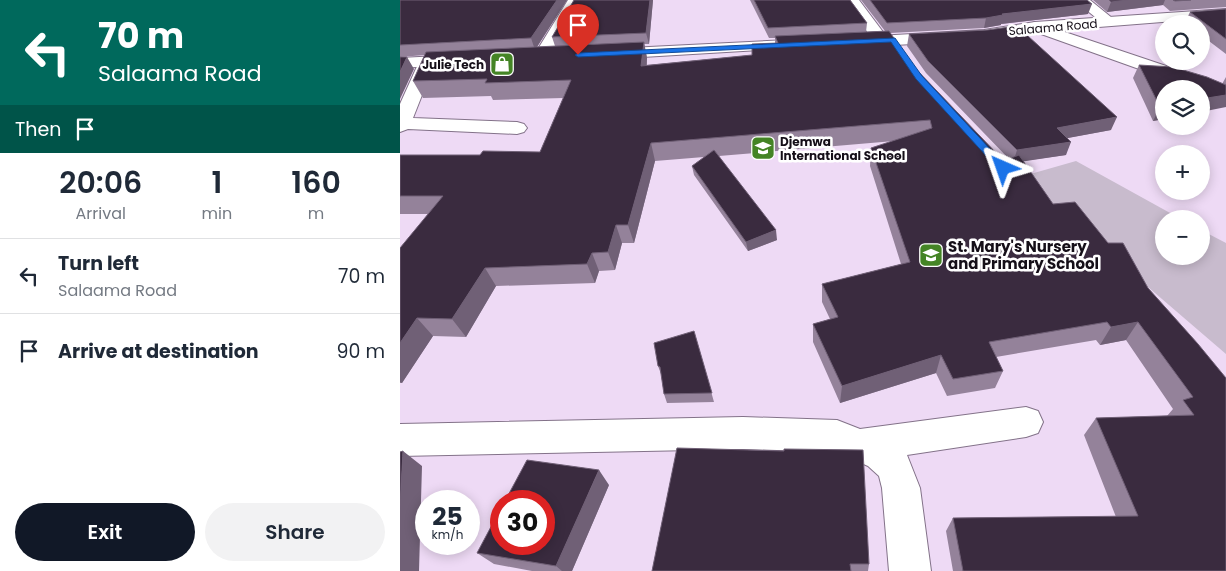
<!DOCTYPE html>
<meta charset="utf-8">
<style>
body{margin:0;font-family:Poppins,sans-serif;background:#f2f2f3;color:#1f2937;height:100vh;display:flex;flex-direction:column;font-size:19px;white-space:nowrap}
*{box-sizing:border-box;margin:0}
p{font-size:16px;color:#747a83}
.icon{flex:none;width:28px;height:28px;fill:none;stroke:currentColor;stroke-width:2;stroke-linecap:round;stroke-linejoin:round}
.map{position:relative;flex:1;overflow:hidden}
.sheet{display:flex;flex-direction:column;background:#fff;width:400px}
.sheet>*{flex:none}
.guide{background:#00695c;color:#fff;overflow:hidden}
.tools{position:absolute;left:755px;top:15px;display:grid;gap:10px}
.tools a{display:grid;place-items:center;width:55px;height:55px;border-radius:50%;background:#fff;box-shadow:0 2px 12px #0003;font-size:25px}
.speed{position:absolute;left:15px;top:490px;display:flex;gap:10px;font-size:25px;font-weight:700;text-align:center}
.speed>*{display:grid;place-content:center;width:65px;height:65px;border-radius:50%;background:#fff;box-shadow:0 2px 12px #0003;line-height:1}
.speed small{font-size:12px;font-weight:400}
.speed .limit{border:8px solid #d22;background:#fff;color:#111}
.pin{position:absolute;display:grid;place-items:center;width:42px;height:42px;color:#fff;margin:-51px -21px;border-radius:50% 50% 50% 0;rotate:-45deg;box-shadow:0 0 5px #0007}
.pin .icon{rotate:45deg}
.me{position:absolute;width:55px;margin:-28px;rotate:317deg;stroke-linejoin:round;filter:drop-shadow(0 0 4px #0008)}
.turn{display:flex;align-items:center;gap:18px;height:105px;padding:0 15px;font-size:22px}
.turn .icon{width:65px;height:65px;stroke-width:2.5}
.turn b{display:block;font-size:35px;line-height:42px}
.then{display:flex;align-items:center;height:48px;padding:0 15px;background:#0003;gap:10px;font-size:19px}
.eta{display:flex;justify-content:space-evenly;align-items:center;height:85px;text-align:center}
.eta b{font-size:30px;font-weight:600;line-height:35px}
.cta{display:flex;gap:10px;margin-top:auto;padding:10px 15px}
.cta a{flex:1;height:58px;border-radius:30px;background:#111827;color:#fff;font-size:20px;font-weight:600;line-height:58px;text-align:center}
.cta a+a{background:#f2f2f3;color:#1f2937}
ul{padding:0;list-style:none}
li{display:flex;align-items:center;gap:15px;height:75px;padding:0 15px;border-top:1px solid #e0e1e3}
li div{flex:1}
li b{display:block;font-size:19px}
li em{font-style:normal}
main{display:flex;flex:1;min-height:0}
.map>svg:first-child{display:block}
.green{fill:#c8bbcd}
.lines{fill:none;stroke-linecap:round;stroke-linejoin:round}
.minor-casing{stroke:#837289;stroke-width:2}
.major-casing{stroke:#837289;stroke-width:2}
.minor{fill:#fff;fill-rule:evenodd}
.major{fill:#fff;fill-rule:evenodd}
.wall{fill:#94829a}
.shaded-wall{fill:#706076}
.building{fill:#3a2b3f;stroke:#706076}
.route{fill:#1a73e8;stroke:#114b97}
.labels{text-anchor:middle;dominant-baseline:central;stroke-width:5;stroke-linejoin:round;paint-order:stroke}
.far-street-label{font-size:12px;fill:#150f18;stroke:#fff}
.far-poi-label{font-size:12px;font-weight:bold;fill:#150f18;stroke:#fff;text-anchor:end}
.poi-label{font-size:15px;font-weight:bold;fill:#150f18;stroke:#fff;text-anchor:start}
</style>
<main>
<section class="sheet">
<div class="guide">
<div class="turn"><svg class="icon" aria-label="left" viewBox="0 0 24 24"><path d="M17 20v-9H6M10 6l-5 5 5 5"/></svg><div><b>70 m</b>Salaama Road</div></div>
<div class="then">Then<svg class="icon" aria-label="arrive" viewBox="0 0 24 24"><path d="M6 21V4h12l-3 4 3 4H6"/></svg></div>
</div>
<div class="eta">
<div><b>20:06</b><p>Arrival</p></div>
<div><b>1</b><p>min</p></div>
<div><b>160</b><p>m</p></div>
</div>
<ul>
<li><svg class="icon" aria-label="left" viewBox="0 0 24 24"><path d="M17 20v-9H6M10 6l-5 5 5 5"/></svg><div><b>Turn left</b><p>Salaama Road</p></div><em>70 m</em></li>
<li><svg class="icon" aria-label="arrive" viewBox="0 0 24 24"><path d="M6 21V4h12l-3 4 3 4H6"/></svg><div><b>Arrive at destination</b></div><em>90 m</em></li>
</ul>
<div class="cta"><a>Exit</a><a>Share</a></div>
</section>
<div class="map">
<svg width="826" height="571" viewBox="0 0 826 571">
<rect width="100%" height="100%" fill="#eedaf5"/>
<!-- green -->
<path class="green" d="M676,161L781,219H764V256H801V230L826,243V354L620,177Z"/>
<g class="lines">
<!-- minor casing -->
<g class="minor-casing">
<path id="minor" d="M168,0H182L147,61H135L133,57Z
M445,0H459L489,40L487,43H475Z
M674,0H690L717,22L715,25H705Z
M635,22L790,74L826,89V101L801,91V89H795L630,30L627,27L630,24Z
M27,57L33,58L35,62L13,118L117,122L124,124L127,128L124,132L117,134L8,129L0,132V104L19,62L21,58Z
M626,407L638,411L643,422L638,433L626,437L507,455L520,488L531,571H489L482,488L479,476L468,466L436,452L343,449L0,456V424L343,417L437,420L460,429Z"/>
</g>
<!-- major casing -->
<g class="major-casing">
<path id="major" d="M826,9V17L635,32L584,40L459,47L453,45L451,42L453,39L459,37L584,30L635,22Z
M388,40L394,42L396,45L394,48L209,59L203,57L201,54L203,51L209,49Z
M58,55L64,56L66,60L64,64L0,68V58Z"/>
</g>
<!-- minor -->
<use href="#minor" class="minor"/>
<!-- major -->
<use href="#major" class="major"/>
</g>
<!-- wall -->
<path class="wall" d="M0,0H167L137,47L155,46L152,37L253,0L249,44H244L247,58V65L352,55L375,43V38H369L350,0H450L467,23L466,32L485,31L461,0H687L688,14L601,24V25L584,28L490,33L514,67L599,156L609,159L526,73L507,46L509,34L711,130L667,138L666,155L623,161L653,204L708,243L798,344L826,571H553L546,531L553,518L716,517L684,435L696,418L767,416L773,409L726,340L700,345L696,340L596,357L603,371L595,388L547,396L536,373L440,403L413,342V324L430,319L422,302V284L501,264L470,166L471,148L494,141L319,156L377,240L348,251L294,175L292,166L304,157L255,161L234,243H222L215,270L199,271L195,283L96,286L66,337L33,336L2,383H0V248L28,214H0V155H80L140,152L163,98L93,100L91,96L23,98L13,81L25,55L0,57Z
M693,0H826V7L770,11L763,5L707,12Z
M826,9V54L801,35V24H787L785,22L790,12Z
M739,65L822,84L826,77V107L764,89V119L753,121L733,78Z
M294,331L314,402L267,403L264,394L261,374L258,366Z
M277,448L469,564L468,571H252Z
M209,485L172,571H132L94,564L77,553Z"/>
<!-- shaded-wall -->
<path class="shaded-wall" d="M157,0H167L135,50L131,38Z
M250,0H253L249,44L246,33Z
M728,0H765L763,5L707,12L711,2Z
M692,4L688,14L601,24V25L584,28L586,18L602,14Z
M244,42L247,58L245,82L241,66Z
M7,57L14,69L0,99V72Z
M826,95V107L801,112V99Z
M764,106V119L753,121L760,107Z
M717,117L711,130L652,141L657,128Z
M671,142L666,155L613,163L617,150Z
M251,143L255,161L234,243L228,225Z
M216,225L222,243L215,270L208,252Z
M376,230L377,240L348,251L346,242Z
M192,253L199,271L195,283L187,264Z
M85,268L96,286L66,337L52,319Z
M17,318L33,336L2,383L0,382V343Z
M738,322L726,340L700,345L711,327Z
M541,355L536,373L440,403L442,386Z
M3,451L22,466L19,571H0V509Z
M199,470L209,485L172,571H162L156,566Z"/>
<!-- building -->
<path class="building" d="M0,0H157L131,38L0,45Z
M174,0H250L246,33L152,37Z
M354,0H450L467,23L368,28Z
M470,0H687L692,4L602,14L603,15L586,18L487,23Z
M709,0H728L711,2Z
M773,0H791L775,1Z
M826,9V39L790,12Z
M617,26L717,117L657,128L671,142L617,150L528,61L509,34L587,30Z
M489,31L514,67L599,156L609,159L619,155L653,204L675,202L708,243H723L748,288L798,344L826,378V571H563L553,518L738,516L696,418L794,415L783,400L793,397L738,322L711,327L707,322L589,342L603,371L553,379L541,355L442,386L413,324L438,317L422,284L510,262L471,148L532,128L530,120L251,143L228,225H216L208,252L192,253L187,264L85,268L52,319L17,318L0,343V248L43,196H0V155H80L83,151L140,152L171,80L85,83L87,79L13,81L26,52L244,42L241,66L352,55V44L378,43L375,36Z
M0,57H7L0,72Z
M739,65L773,67L807,77L826,85V95L801,99V89H764V106L760,107Z
M314,150L376,230L346,242L292,166Z
M294,331L312,393L264,394L260,367L258,366L254,343Z
M277,448L384,451V449L463,450L469,564H450L451,571H252Z
M3,451L0,509V452Z
M127,460L199,470L156,566L77,553L101,508V544H144V501H105Z"/>
<!-- route -->
<path class="route" d="M495,38L522,76L606,166V170H599L516,79L491,42L178,57L175,55L178,53Z"/>
<!-- icons -->
<defs>
<g id="shop-square" transform="scale(1.25)"><rect x="-9" y="-9" width="18" height="18" rx="4" fill="#448425" stroke="#fff"/><path d="M-5-2.5h2.3a2.7 3.5 0 0 1 5.4 0H5L5.5 6h-11ZM-1.5-2.5h3a1.5 2.3 0 0 0-3 0Z" fill="#fff"/></g>
<g id="school-square" transform="scale(1.25)"><rect x="-9" y="-9" width="18" height="18" rx="4" fill="#448425" stroke="#fff"/><path d="M0-5L7-2L0 1L-7-2ZM-4 1L0 2.5L4 1V4Q0 6-4 4Z" fill="#fff"/></g>
</defs>
<g fill-rule="evenodd">
<use href="#shop-square" x="102" y="64"/>
<use href="#school-square" x="363" y="148"/>
<use href="#school-square" x="531" y="255"/>
</g>
<g class="labels">
<!-- far-street labels -->
<g class="far-street-label">
<text transform="translate(653 27) rotate(-5)">Salaama Road</text>
</g>
<!-- far-poi labels -->
<g class="far-poi-label">
<text x="84" y="64">Julie Tech</text>
<text x="380" y="141" text-anchor="start">Djemwa<tspan x="380" dy="14">International School</tspan></text>
</g>
<!-- poi labels -->
<g class="poi-label">
<text x="548" y="246">St. Mary's Nursery<tspan x="548" dy="17">and Primary School</tspan></text>
</g>
</g>
</svg>
<div class="tools">
<a><svg class="icon" aria-label="search" viewBox="0 0 24 24"><circle cx="10" cy="10" r="6"/><path d="M15 15l6 6"/></svg></a>
<a><svg class="icon" aria-label="layers" viewBox="0 0 24 24"><path d="M12 4l9 5-9 5-9-5zM3 14l9 5 9-5"/></svg></a>
<a>+</a>
<a>−</a>
</div>
<div class="speed"><div>25<small>km/h</small></div><div class="limit">30</div></div>
<div class="pin" style="left:178px;top:55px;background:#d93025"><svg class="icon" aria-label="arrive" viewBox="0 0 24 24"><path d="M6 21V4h12l-3 4 3 4H6"/></svg></div>
<svg class="me" style="left:603px;top:168px" viewBox="-20 -20 40 40"><path d="M0-17L14 15 0 8-14 15z" fill="#1a73e8" stroke="#fff" stroke-width="4"/></svg>
</div>
</main>
